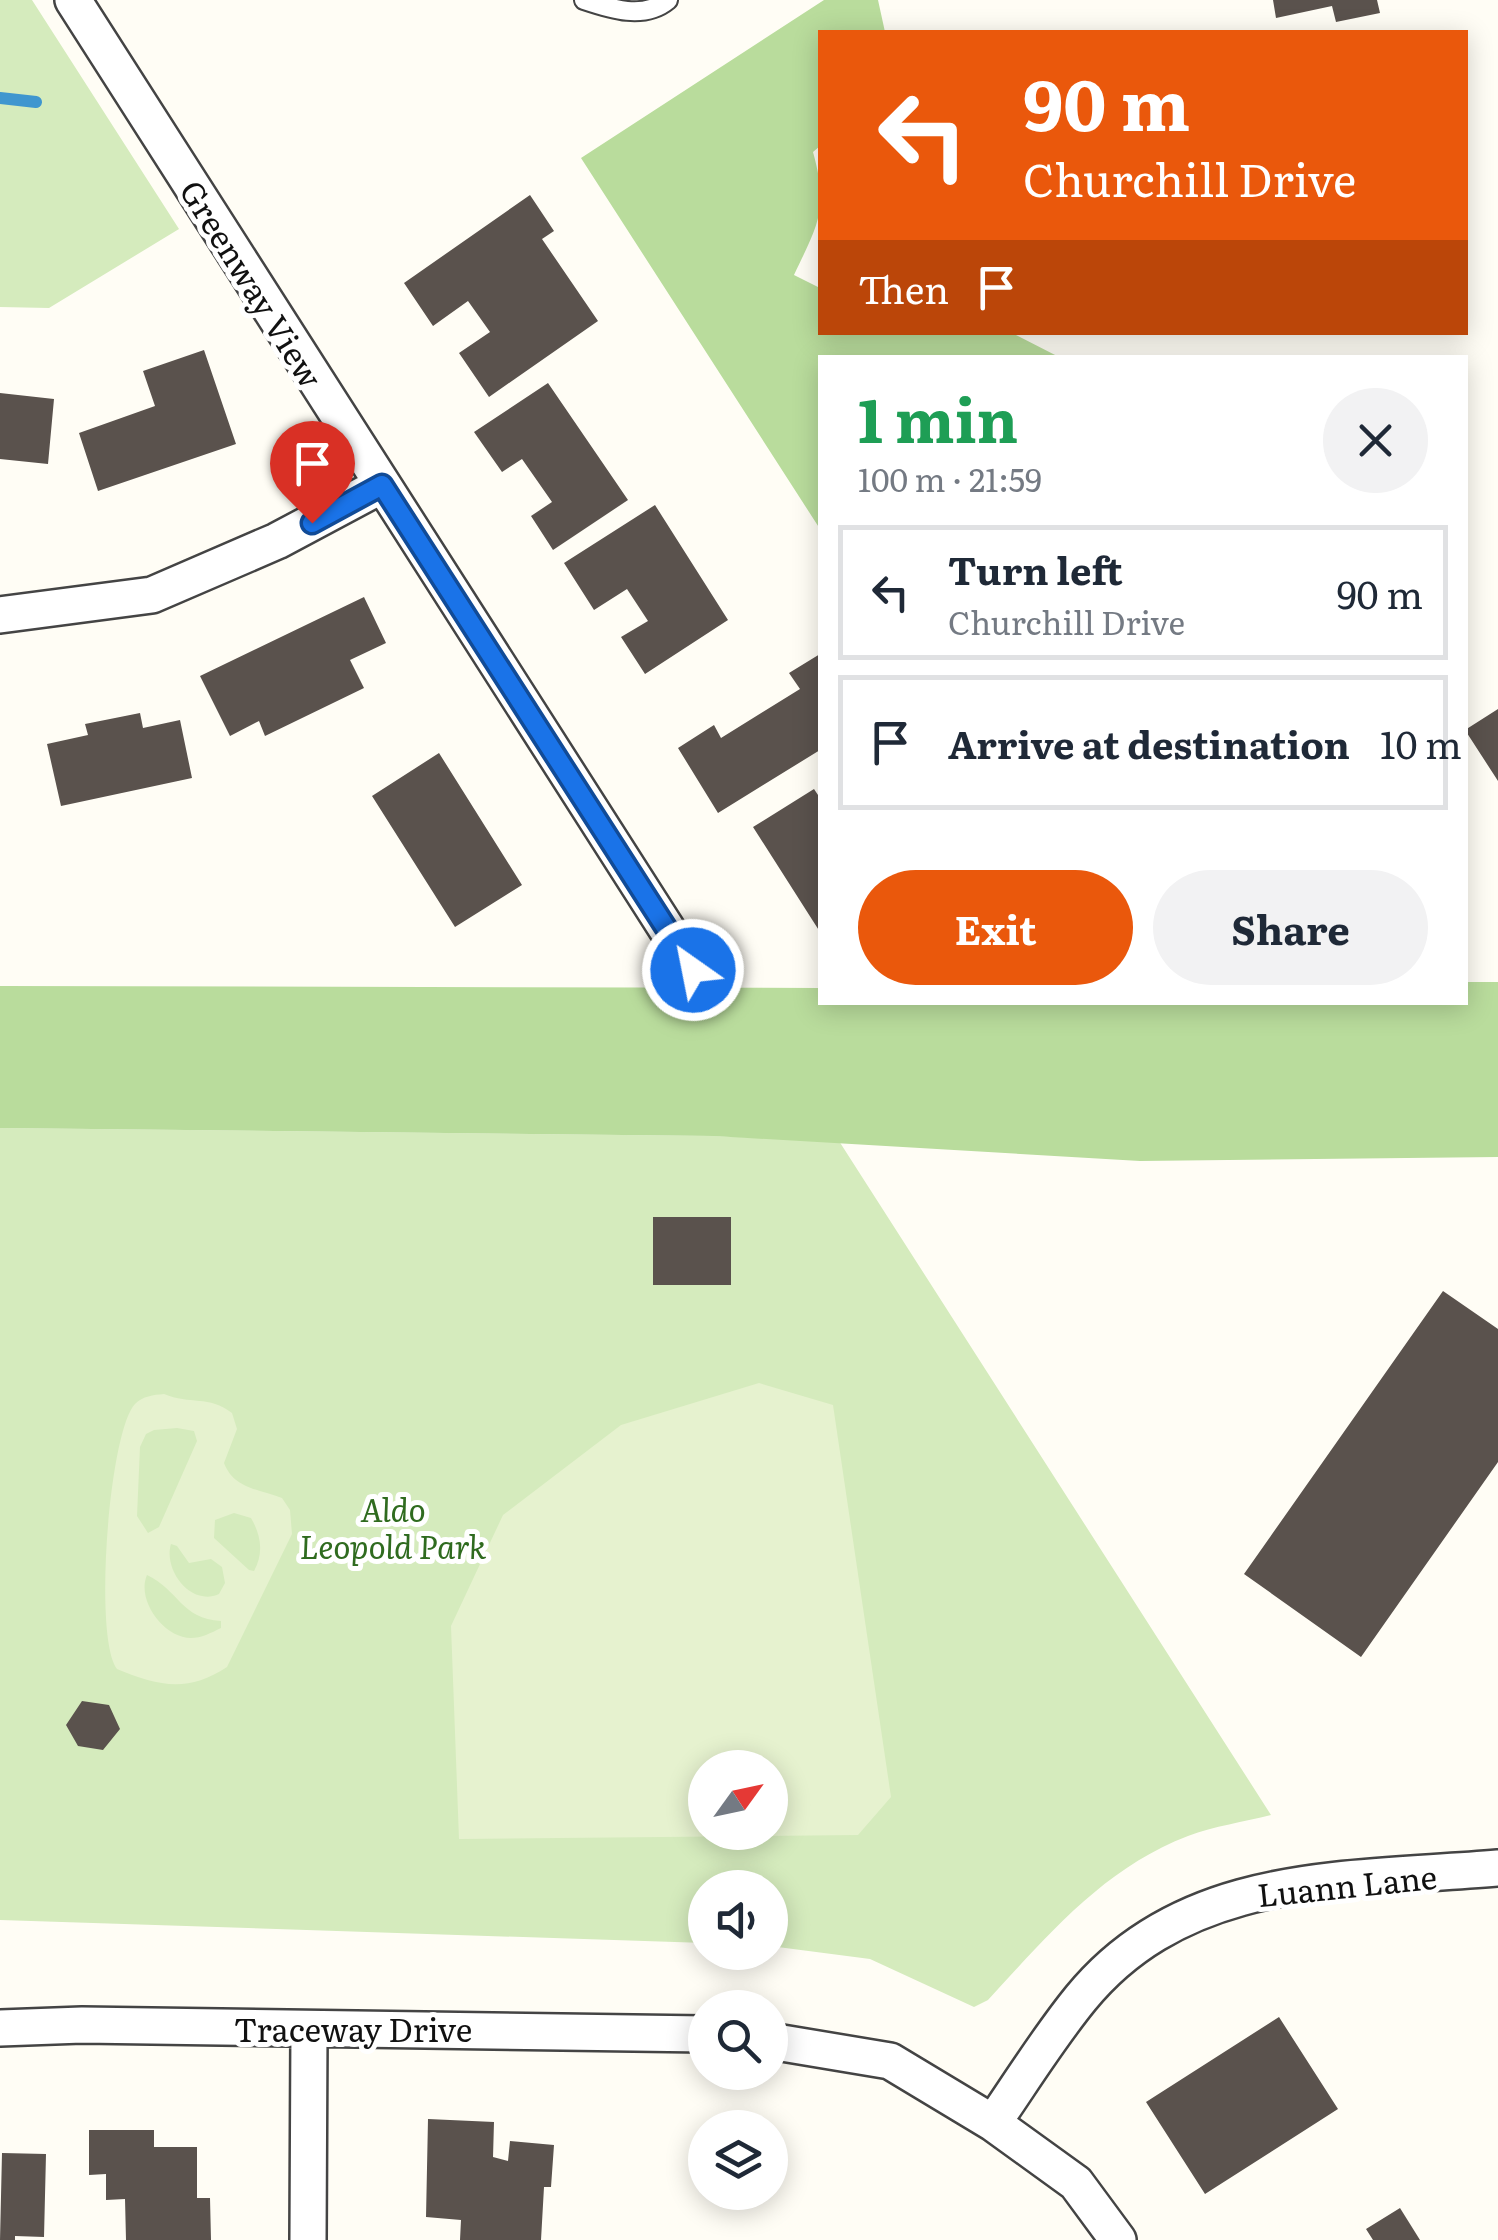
<!DOCTYPE html>
<meta charset="utf-8">
<style>
body{margin:0;font-family:Literata,serif;background:#f2f2f3;color:#1f2937;height:100vh;display:flex;flex-direction:column;font-size:38px;white-space:nowrap}
*{box-sizing:border-box;margin:0}
p{font-size:32px;color:#747a83}
.icon{flex:none;width:55px;height:55px;fill:none;stroke:currentColor;stroke-width:2;stroke-linecap:round;stroke-linejoin:round}
.map{position:relative;flex:1;overflow:hidden}
.panel{position:absolute;left:818px;top:355px;width:650px;height:650px;display:flex;flex-direction:column;background:#fff;border-radius:0px;box-shadow:0 5px 25px #0003}
.panel>*{flex:none}
.guide{position:absolute;left:818px;top:30px;width:650px;height:305px;border-radius:0px;box-shadow:0 5px 25px #0003;background:#ea580c;color:#fff;overflow:hidden}
.needle{width:65px;rotate:57deg}
.fabs{position:absolute;left:688px;top:1750px;display:grid;gap:20px}
.fabs a{display:grid;place-items:center;width:100px;height:100px;border-radius:50%;background:#fff;box-shadow:0 5px 25px #0003;font-size:50px}
.pin{position:absolute;display:grid;place-items:center;width:85px;height:85px;color:#fff;margin:-102px -42px;border-radius:50% 50% 50% 0;rotate:-45deg;box-shadow:0 0 10px #0007}
.pin .icon{rotate:45deg}
.me{position:absolute;width:110px;margin:-55px;rotate:327deg;stroke-linejoin:round;filter:drop-shadow(0 0 8px #0008)}
.turn{display:flex;align-items:center;gap:35px;height:210px;padding:0 40px;font-size:45px}
.turn .icon{width:130px;height:130px;stroke-width:2.5}
.turn b{display:block;font-size:70px;line-height:85px}
.then{display:flex;align-items:center;height:95px;padding:0 40px;background:#0003;gap:20px;font-size:38px}
.round{display:grid;place-items:center;flex:none;width:105px;height:105px;border-radius:52px;background:#f2f2f3}
.headline{display:flex;align-items:center;justify-content:space-between;height:170px;padding:0 40px}
h1{font-size:60px;font-weight:700;line-height:75px;color:#1e9e55}
.primary-button{display:flex;gap:20px;margin-top:auto;padding:20px 40px}
.primary-button a{flex:1;height:115px;border-radius:60px;background:#ea580c;color:#fff;font-size:40px;font-weight:700;line-height:115px;text-align:center}
.primary-button a+a{background:#f2f2f3;color:#1f2937}
ul{padding:0;list-style:none}
li{display:flex;align-items:center;gap:30px;height:135px;margin:0 20px 15px;padding:0 20px;border:5px solid #e0e1e3;border-radius:0px}
li div{flex:1}
li b{display:block;font-size:38px}
li em{font-style:normal}
.map>svg:first-child{display:block}
.green{fill:#d5ebbd;fill-rule:evenodd}
.forest{fill:#b9dc9c}
.pitch{fill:#e6f2cf;fill-rule:evenodd}
.lines{fill:none;stroke-linecap:round;stroke-linejoin:round}
.stream{stroke:#3f96cf;stroke-width:12}
.building{fill:#5a524d}
.lane-casing{stroke:#444;stroke-width:22}
.street-casing{stroke:#444;stroke-width:40}
.lane{stroke:#fff;stroke-width:18}
.street{stroke:#fff;stroke-width:35}
.route-casing{stroke:#114b97;stroke-width:25}
.route{stroke:#1a73e8;stroke-width:18}
.labels{text-anchor:middle;dominant-baseline:central;stroke-width:10;stroke-linejoin:round;paint-order:stroke}
.street-label{font-size:32px;fill:#111;stroke:#fff}
.park-label{font-size:32px;font-style:italic;fill:#2f6b1f;stroke:#fff}
</style>
<div class="map">
<svg width="1498" height="2240" viewBox="0 0 1498 2240">
<rect width="100%" height="100%" fill="#fffdf5"/>
<!-- green -->
<path class="green" d="M0,0H32L179,229L49,308L0,307Z
M0,1128L714,1136L839,1141L1271,1815C1244,1822 1214,1826 1188,1836C1104,1868 1048,1935 988,2000L974,2007L870,1959L770,1946V1888H705V1943L0,1920ZM705,1768H770V1832H705Z"/>
<!-- forest -->
<path class="forest" d="M824,0H878L885,32H820V146L813,152C829,210 818,224 794,275L820,288V332L1012,333L1059,357L820,358V529L581,158Z
M1465,982H1498V1157L1140,1161L714,1136L0,1128V986L820,988V1002H1465Z"/>
<!-- pitch -->
<path class="pitch" d="M759,1383L833,1405L891,1797L858,1835L459,1839L451,1626L503,1515L621,1425ZM705,1768H770V1832H705Z
M164,1394C190,1405 209,1395 232,1413L237,1429L224,1463C234,1489 259,1489 282,1498L290,1510L292,1534L227,1667C188,1693 158,1686 117,1669C93,1638 109,1431 135,1404C143,1396 153,1395 164,1394ZM177,1428L194,1431L197,1441L159,1527L148,1533L137,1516L140,1447L146,1434L154,1430ZM234,1513L251,1518C261,1535 264,1553 254,1571L249,1570L214,1538L215,1520ZM171,1544L177,1546L189,1563L211,1559L222,1567L225,1583L219,1594C191,1607 163,1570 171,1544ZM147,1575C179,1590 181,1619 221,1621V1628C211,1633 201,1638 191,1638C164,1638 136,1600 147,1575Z"/>
<g class="lines">
<!-- stream -->
<path class="stream" d="M0,98L36,102"/>
</g>
<!-- building -->
<path class="building" d="M1273,0H1377L1380,13L1336,22L1332,6L1276,18Z
M530,195L554,231L542,239L598,321L489,397L459,353L490,332L468,301L433,326L404,283Z
M204,350L236,444L98,491L79,433L155,406L143,371Z
M548,383L628,500L553,550L531,516L552,502L522,459L502,472L474,432Z
M0,393L54,399L48,464L0,459Z
M655,505L728,620L645,674L621,637L648,621L627,589L594,610L564,563Z
M364,597L386,643L350,660L364,688L265,736L259,721L230,736L200,676Z
M820,654V750L718,813L678,748L714,725L721,738L800,689L789,673Z
M1498,709V781L1465,730Z
M140,713L143,728L180,720L192,778L61,806L47,744L88,735L85,724Z
M439,753L522,885L455,927L372,796Z
M814,789L820,798V932L753,827Z
M653,1217H731V1285H653Z
M1443,1291L1498,1329V1462L1361,1657L1244,1574Z
M82,1701L109,1705L120,1729L103,1750L78,1746L66,1725Z
M1279,2017L1338,2109L1205,2194L1146,2102Z
M428,2119L494,2122L493,2157L508,2161L510,2141L554,2145L551,2187H544L541,2240H460L461,2220L426,2217Z
M89,2130H154V2147H197V2198H210L211,2240H126L125,2199L106,2200V2174L89,2175Z
M2,2153L46,2154L44,2237L15,2236V2240H0Z
M1400,2208L1420,2240H1373L1366,2229Z"/>
<g class="lines">
<!-- lane casing -->
<g class="lane-casing">
<path id="lane" d="M584,0C611,9 644,20 668,0"/>
</g>
<!-- street casing -->
<g class="street-casing">
<path id="street" d="M73,0L693,970
M0,615L152,595L277,541L382,485
M0,2028L82,2025L705,2034
M770,2041L890,2061L993,2123L1076,2183L1118,2240
M993,2123C1022,2081 1049,2037 1081,1998C1186,1870 1349,1881 1498,1868
M308,2240L309,2029"/>
</g>
<!-- lane -->
<use href="#lane" class="lane"/>
<!-- street -->
<use href="#street" class="street"/>
</g>
<g class="lines">
<!-- route casing -->
<g class="route-casing">
<path id="route" d="M312,523L382,485L693,970"/>
</g>
<!-- route -->
<use href="#route" class="route"/>
</g>
<g class="labels">
<!-- street labels -->
<g class="street-label">
<text transform="translate(253 283) rotate(58)">Greenway View</text>
<text transform="translate(1347 1884) rotate(-6)">Luann Lane</text>
<text x="353" y="2028">Traceway Drive</text>
</g>
<!-- park labels -->
<g class="park-label">
<text x="393" y="1508">Aldo<tspan x="393" dy="37">Leopold Park</tspan></text>
</g>
</g>
</svg>
<div class="fabs">
<a><svg class="needle" viewBox="-14 -14 28 28"><path d="M0-13l5 13h-10z" fill="#e53935"/><path d="M0 13l5-13h-10z" fill="#747a83"/></svg></a>
<a><svg class="icon" aria-label="sound" viewBox="0 0 24 24"><path d="M4 9h4l5-4v14l-5-4H4zM17 9q2 3 0 6"/></svg></a>
<a><svg class="icon" aria-label="search" viewBox="0 0 24 24"><circle cx="10" cy="10" r="6"/><path d="M15 15l6 6"/></svg></a>
<a><svg class="icon" aria-label="layers" viewBox="0 0 24 24"><path d="M12 4l9 5-9 5-9-5zM3 14l9 5 9-5"/></svg></a>
</div>
<div class="pin" style="left:312px;top:523px;background:#d93025"><svg class="icon" aria-label="arrive" viewBox="0 0 24 24"><path d="M6 21V4h12l-3 4 3 4H6"/></svg></div>
<svg class="me" style="left:693px;top:970px" viewBox="-20 -20 40 40"><circle r="17" fill="#1a73e8" stroke="#fff" stroke-width="3"/><path d="M0-11L8 9 0 5-8 9z" fill="#fff"/></svg>
<div class="guide">
<div class="turn"><svg class="icon" aria-label="left" viewBox="0 0 24 24"><path d="M17 20v-9H6M10 6l-5 5 5 5"/></svg><div><b>90 m</b>Churchill Drive</div></div>
<div class="then">Then<svg class="icon" aria-label="arrive" viewBox="0 0 24 24"><path d="M6 21V4h12l-3 4 3 4H6"/></svg></div>
</div>
<section class="panel">
<div class="headline"><div><h1>1 min</h1><p>100 m · 21:59</p></div><a class="round"><svg class="icon" aria-label="close" viewBox="0 0 24 24"><path d="M6 6l12 12M18 6L6 18"/></svg></a></div>
<ul>
<li><svg class="icon" aria-label="left" viewBox="0 0 24 24"><path d="M17 20v-9H6M10 6l-5 5 5 5"/></svg><div><b>Turn left</b><p>Churchill Drive</p></div><em>90 m</em></li>
<li><svg class="icon" aria-label="arrive" viewBox="0 0 24 24"><path d="M6 21V4h12l-3 4 3 4H6"/></svg><div><b>Arrive at destination</b></div><em>10 m</em></li>
</ul>
<div class="primary-button"><a>Exit</a><a>Share</a></div>
</section>
</div>
